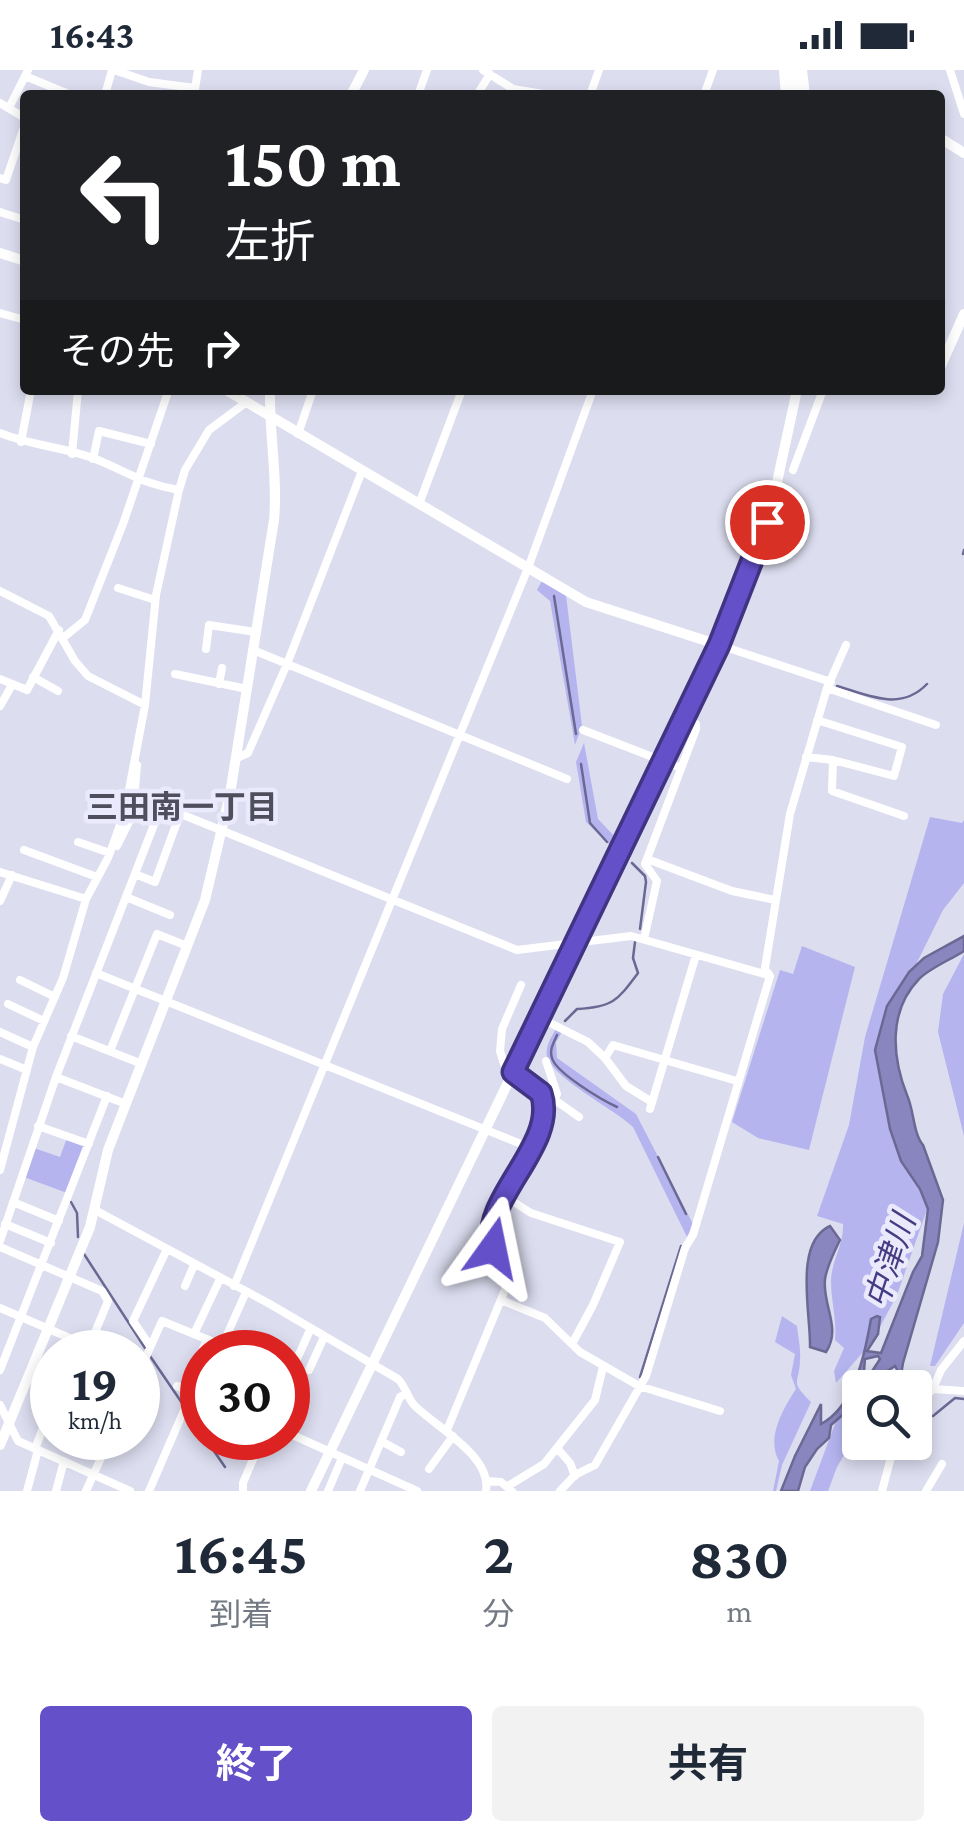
<!DOCTYPE html>
<html lang="ja">
<meta charset="utf-8">
<style>
body{margin:0;font-family:"Crimson Pro","Noto Sans JP",serif;background:#f2f2f3;color:#1f2937;height:100vh;display:flex;flex-direction:column;font-size:38px;white-space:nowrap}
*{box-sizing:border-box;margin:0}
p{font-size:32px;color:#747a83}
.icon{flex:none;width:55px;height:55px;fill:none;stroke:currentColor;stroke-width:2;stroke-linecap:round;stroke-linejoin:round}
.map{position:relative;height:1421px;overflow:hidden}
.sheet{display:flex;flex-direction:column;background:#fff;flex:1}
.sheet>*{flex:none}
.banner{position:absolute;left:20px;top:20px;width:925px;height:305px;border-radius:10px;box-shadow:0 5px 15px #0003;background:#202124;color:#fff;overflow:hidden}
.tools{position:absolute;left:842px;top:1300px;display:grid;gap:20px}
.tools a{display:grid;place-items:center;width:90px;height:90px;border-radius:10px;background:#fff;box-shadow:0 5px 15px #0003;font-size:50px}
.speed{position:absolute;left:30px;top:1260px;display:flex;gap:20px;font-size:50px;font-weight:700;text-align:center}
.speed>*{display:grid;place-content:center;width:130px;height:130px;border-radius:50%;background:#fff;box-shadow:0 5px 15px #0003;line-height:1}
.speed small{font-size:25px;font-weight:400}
.speed .limit{border:15px solid #d22;background:#fff;color:#111}
.pin{position:absolute;display:grid;place-items:center;width:85px;height:85px;color:#fff;margin:-42px;border:5px solid #fff;border-radius:50%;box-shadow:0 2px 10px #0007}
.me{position:absolute;width:110px;margin:-55px;rotate:12deg;stroke-linejoin:round;filter:drop-shadow(0 0 8px #0008)}
.turn{display:flex;align-items:center;gap:35px;height:210px;padding:0 40px;font-size:45px}
.turn .icon{width:130px;height:130px;stroke-width:2.5}
.turn b{display:block;font-size:70px;line-height:85px}
.then{display:flex;align-items:center;height:95px;padding:0 40px;background:#0003;gap:20px;font-size:38px}
.eta{display:flex;justify-content:space-evenly;align-items:center;height:170px;text-align:center}
.eta b{font-size:60px;font-weight:700;line-height:70px}
.cta{display:flex;gap:20px;margin-top:auto;padding:20px 40px}
.cta a{flex:1;height:115px;border-radius:10px;background:#6451ca;color:#fff;font-size:40px;font-weight:700;line-height:115px;text-align:center}
.cta a+a{background:#f2f2f3;color:#1f2937}
.status{display:flex;justify-content:space-between;align-items:center;height:70px;padding:0 50px;background:#fff;direction:ltr}
.status svg{height:28px;fill:currentColor}
.map>svg:first-child{display:block}
.green{fill:#b5b4ef}
.water{fill:#8986bf;stroke:#6b6993;stroke-width:2.5}
.lines{fill:none;stroke-linecap:round;stroke-linejoin:round}
.stream{stroke:#6b6993;stroke-width:2.5}
.street{stroke:#fff;stroke-width:8}
.secondary{stroke:#fff;stroke-width:10}
.route-casing{stroke:#413583;stroke-width:25}
.route{stroke:#6451ca;stroke-width:18}
.labels{text-anchor:middle;dominant-baseline:central;stroke-width:9;stroke-linejoin:round;paint-order:stroke}
.neighbourhood-label{font-size:32px;font-weight:bold;fill:#4e4e5d;stroke:#eaeafc}
.water-label{font-size:32px;font-style:italic;fill:#453c83;stroke:#eaeafc}
</style>
<div class="status"><b>16:43</b><svg viewBox="0 0 49 12"><path d="M0 12V9h3v3zM5 12V6h3v6zM10 12V3h3v9zM15 12V0h3v12zM26 1h20v11H26zM47 4h2v5h-2z"/></svg></div>
<div class="map">
<svg width="964" height="1421" viewBox="0 0 964 1421">
<rect width="100%" height="100%" fill="#dcddef"/>
<!-- green -->
<path class="green" d="M542,511L566,525L582,656L575,675L550,531L537,520Z
M584,673L598,749L616,768L612,777L586,752L576,692Z
M930,747L962,753L964,750V813L943,840L882,963L930,1131L897,1225L872,1272L836,1313L834,1301L844,1278L835,1270C837,1250 831,1231 831,1211C831,1192 844,1175 843,1154L817,1146L849,1055L865,967Z
M802,876L855,897L809,1080L758,1068L732,1052L780,900L793,904Z
M964,884V1066L938,962L943,924Z
M557,957L563,960L556,972L557,988L636,1044L693,1154L687,1167L633,1057C615,1039 553,1009 547,986C545,976 552,966 557,957Z
M67,1068L85,1074L67,1123L24,1107L34,1078L60,1087Z
M964,1153V1253L935,1296H930Z
M782,1246L797,1256C798,1267 801,1279 800,1289C800,1315 788,1309 811,1332L782,1395L776,1421H773L779,1391C766,1368 783,1339 796,1319L791,1305L795,1284L775,1272Z
M860,1324V1358L837,1397L828,1421H810L836,1351Z"/>
<!-- water -->
<path class="water" d="M964,866V881C950,890 930,898 919,909C888,941 892,987 907,1025C914,1040 913,1063 923,1075L943,1130L938,1172L903,1293L899,1317L895,1316L900,1305L895,1296L874,1310L870,1317H862L880,1289L878,1286L865,1289L864,1301L854,1325L860,1320V1330L831,1355L829,1368L817,1379L805,1397L798,1421H781L795,1386L821,1334V1354C855,1336 865,1283 871,1249L877,1246L880,1247L878,1264L867,1281L881,1283L913,1202L922,1186L928,1139L920,1119L901,1091L890,1059L875,980L887,936L909,902L924,888Z
M830,1156L840,1170C834,1182 827,1196 825,1209C822,1235 842,1258 826,1282L810,1277C811,1244 793,1173 830,1156Z"/>
<g class="lines">
<!-- stream -->
<path class="stream" d="M963,484L964,480
M554,526L576,664
M837,616C869,625 900,642 927,614
M581,694L590,753L607,772
M632,793L645,806L646,812L640,859
M565,951L577,939C613,937 617,931 638,903L633,888L635,872
M557,965C554,972 549,980 552,988C556,1003 602,1030 617,1037
M658,1087L686,1144
M71,1132L77,1143L78,1167
M84,1184L145,1278
M150,1286L182,1333
M640,1307L681,1176
M188,1342L202,1364
M933,1346L955,1328L964,1329
M205,1368L225,1397"/>
<!-- street -->
<path class="street" d="M114,0L149,12L195,18
M483,0L513,19L543,24
M950,0L964,44
M25,6L71,25
M105,25L112,0
M194,25L198,0
M418,25L427,0
M477,25L490,4
M590,25L599,0
M704,25L713,0
M0,33L25,48
M9,38L28,0
M0,108L6,110L25,54
M0,142L25,150
M0,243L25,250
M0,363C31,376 67,377 98,390C129,403 144,414 179,420
M298,364L313,320
M21,372L31,320
M72,384L78,320
M93,389L99,361L151,374
M793,400L823,320
M419,434L462,320
M118,518L155,530
M0,521L49,546L75,591L88,606L145,635
M63,568L85,550L123,454L168,322
M719,575L831,612
M206,579L209,555L256,562
M253,580L567,709
M175,604L247,619
M33,607L58,621
M0,609L27,620L59,560
M219,614L222,598
M827,618L936,655
M0,636L12,615
M583,660L681,698
M806,687L833,690L894,706L902,677L817,650
M237,688L248,683L287,594L362,401
M833,690L832,721L904,746
M133,744L143,737L161,736L517,880L631,866L764,904L790,744L827,618L846,575
M78,772L110,783
M117,776L133,744L137,695
M24,780L97,807
M647,789L732,821L775,830
M0,802L86,829
M135,804L155,812L177,752
M126,827L170,845
M0,831L12,805
M644,869L657,811L645,794L696,659V654L685,644
M96,903L531,1078
M20,910L55,927
M8,934L44,951
M540,948L588,972L605,988L626,1016L652,1032
M0,962L33,977
M71,966L142,994
M110,981L157,864L187,876
M605,988L613,975L737,1011
M0,989L27,1000
M546,991L557,1024L546,1046
M56,1007L126,1034
M555,1030L579,1047
M650,1039L696,885
M38,1056L89,1074
M0,1100L33,977L63,908L86,829L108,788L125,741L145,635L156,525L179,420L185,400L209,360L244,334
M506,1127L531,1143L620,1172L593,1235L572,1274
M13,1132L59,1151
M95,1140L268,1233L398,1309C406,1317 407,1328 415,1336C436,1357 492,1386 486,1421
M5,1154L51,1173
M0,1171L56,1007L157,747L177,753
M0,1177L102,1221L108,1231L89,1277
M185,1216L194,1195
M234,1216L528,498L593,320
M501,1230L545,1248L580,1282L639,1316L720,1341
M0,1238L102,1282
M194,1264L220,1209
M150,1276L133,1251L167,1179
M222,1276L246,1222
M198,1290L207,1269
M0,1300L107,1026
M309,1300L324,1267
M138,1305L162,1251L238,1282
M288,1309L310,1260
M177,1316L202,1327
M933,1319L964,1321
M0,1335L18,1371L130,1421
M915,1338L933,1319L941,1300L964,1271
M447,1360L507,1215L506,1201L491,1170L493,1149L546,1046L541,1023L504,994L500,981L502,959L521,915
M288,1363L417,1421
M381,1371L401,1382
M557,1378L570,1393L575,1406
M35,1379L52,1334
M429,1399L453,1366
M487,1411L501,1412L512,1421
M508,1416L544,1394L595,1330L603,1297
M27,1421L38,1380
M56,1421L64,1391
M86,1421L110,1368
M149,1421L192,1322
M243,1421V1413L262,1368
M328,1421L342,1388
M360,1421L400,1327L407,1323
M560,1421L575,1405L595,1395L646,1306L685,1178L693,1165L770,906L767,902
M882,1421L895,1372
M926,1421L942,1394"/>
<!-- secondary -->
<path class="secondary" d="M784,0L786,25
M793,0L795,25
M802,0L805,25
M351,25L364,0
M940,68L964,83
M0,183L25,191
M940,298L964,244
M226,320L586,532L719,575
M0,1375L90,1157L108,1080L205,830L230,724L274,450C278,407 269,364 270,320
M311,1421L719,575L771,440L797,320"/>
</g>
<g class="lines">
<!-- route casing -->
<g class="route-casing">
<path id="route" d="M493,1178C479,1129 559,1075 541,1023L513,1002L719,575L767,452"/>
</g>
<!-- route -->
<use href="#route" class="route"/>
</g>
<g class="labels">
<!-- neighbourhood labels -->
<g class="neighbourhood-label">
<text x="182" y="737">三田南一丁目</text>
</g>
<!-- water labels -->
<g class="water-label">
<text transform="translate(890 1191) rotate(-72)">中津川</text>
</g>
</g>
</svg>
<div class="tools">
<a><svg class="icon" aria-label="search" viewBox="0 0 24 24"><circle cx="10" cy="10" r="6"/><path d="M15 15l6 6"/></svg></a>
</div>
<div class="speed"><div>19<small>km/h</small></div><div class="limit">30</div></div>
<div class="pin" style="left:767px;top:452px;background:#d93025"><svg class="icon" aria-label="arrive" viewBox="0 0 24 24"><path d="M6 21V4h12l-3 4 3 4H6"/></svg></div>
<svg class="me" style="left:493px;top:1178px" viewBox="-20 -20 40 40"><path d="M0-17L14 15 0 8-14 15z" fill="#6451ca" stroke="#fff" stroke-width="4"/></svg>
<div class="banner">
<div class="turn"><svg class="icon" aria-label="left" viewBox="0 0 24 24"><path d="M17 20v-9H6M10 6l-5 5 5 5"/></svg><div><b>150 m</b>左折</div></div>
<div class="then">その先<svg class="icon" aria-label="right" viewBox="0 0 24 24"><path d="M7 20v-9h11M14 6l5 5-5 5"/></svg></div>
</div>
</div>
<section class="sheet">
<div class="eta">
<div><b>16:45</b><p>到着</p></div>
<div><b>2</b><p>分</p></div>
<div><b>830</b><p>m</p></div>
</div>
<div class="cta"><a>終了</a><a>共有</a></div>
</section>
